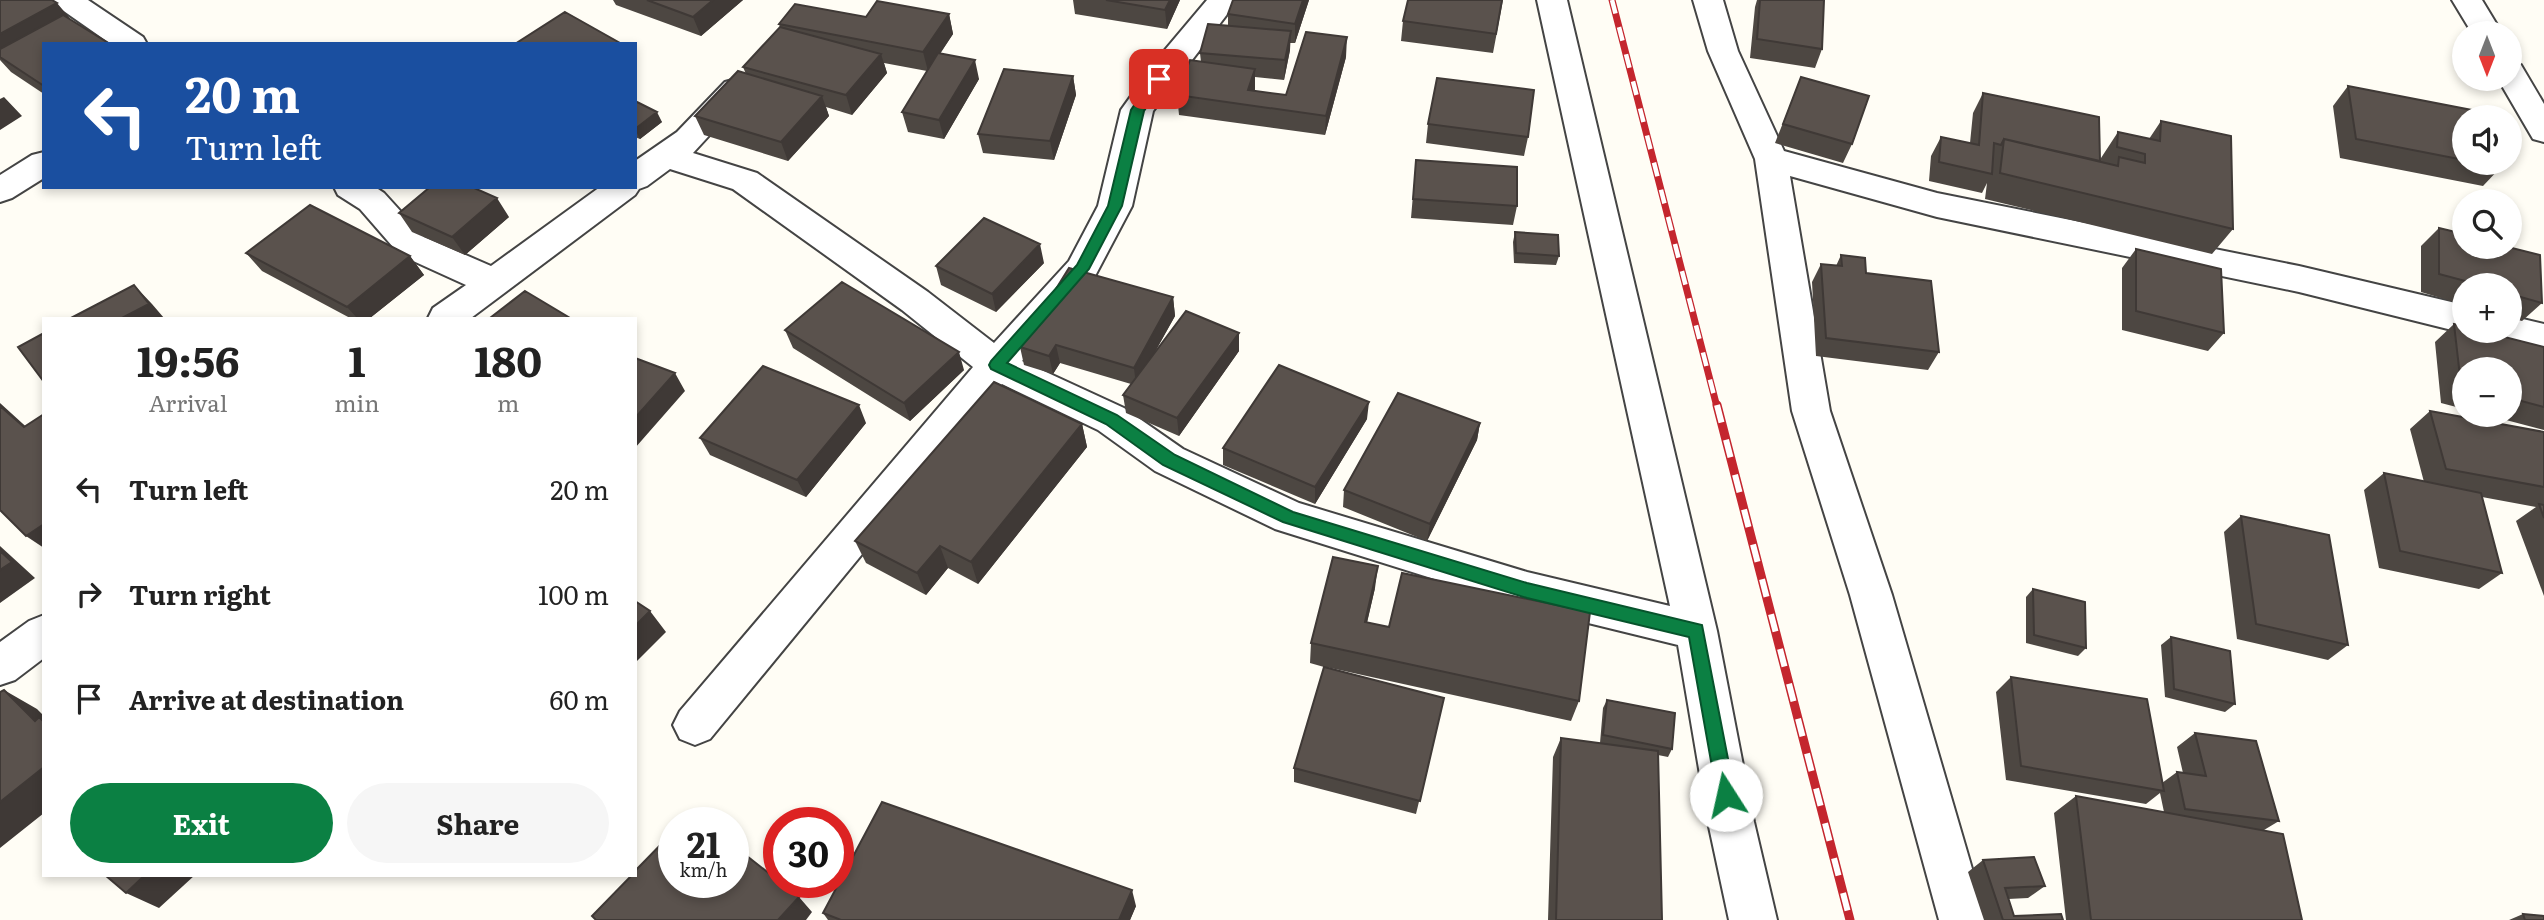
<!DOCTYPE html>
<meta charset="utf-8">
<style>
body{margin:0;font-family:Literata,serif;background:#f6f6f6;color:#222;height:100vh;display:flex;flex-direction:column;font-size:26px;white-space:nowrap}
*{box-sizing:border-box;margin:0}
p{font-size:23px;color:#767676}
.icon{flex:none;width:38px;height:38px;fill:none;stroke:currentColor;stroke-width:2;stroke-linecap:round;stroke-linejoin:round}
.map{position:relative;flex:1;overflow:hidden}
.panel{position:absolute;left:42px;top:317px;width:595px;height:560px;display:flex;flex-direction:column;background:#fff;border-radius:0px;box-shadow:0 4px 10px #0003}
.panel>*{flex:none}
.banner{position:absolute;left:42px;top:42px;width:595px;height:147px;border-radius:0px;box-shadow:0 4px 10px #0003;background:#1a4fa0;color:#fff;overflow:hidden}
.needle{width:46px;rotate:180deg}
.tools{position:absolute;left:2452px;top:21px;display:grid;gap:14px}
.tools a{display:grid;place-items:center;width:70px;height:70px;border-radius:50%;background:#fff;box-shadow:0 4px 10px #0003;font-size:35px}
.speed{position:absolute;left:658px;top:807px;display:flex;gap:14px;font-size:35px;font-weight:700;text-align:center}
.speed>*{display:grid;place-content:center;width:91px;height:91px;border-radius:50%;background:#fff;box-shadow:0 4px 10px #0003;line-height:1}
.speed small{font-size:18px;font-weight:400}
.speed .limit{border:10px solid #d22;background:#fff;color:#111}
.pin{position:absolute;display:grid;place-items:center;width:60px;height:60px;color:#fff;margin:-30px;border-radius:14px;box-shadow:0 4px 10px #0006}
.me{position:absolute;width:77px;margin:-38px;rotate:350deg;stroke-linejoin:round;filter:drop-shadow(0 0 5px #0008)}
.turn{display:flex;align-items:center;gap:24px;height:147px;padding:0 28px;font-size:32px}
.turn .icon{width:91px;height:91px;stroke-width:2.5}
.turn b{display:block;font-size:49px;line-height:60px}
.eta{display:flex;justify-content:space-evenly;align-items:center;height:119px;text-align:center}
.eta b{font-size:42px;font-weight:700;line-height:49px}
.primary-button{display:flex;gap:14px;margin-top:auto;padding:14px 28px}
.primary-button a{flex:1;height:80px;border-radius:42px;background:#0b8043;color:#fff;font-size:28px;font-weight:700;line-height:80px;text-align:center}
.primary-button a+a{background:#f6f6f6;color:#222}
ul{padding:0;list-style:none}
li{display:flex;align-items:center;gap:21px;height:105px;padding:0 28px}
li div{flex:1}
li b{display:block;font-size:26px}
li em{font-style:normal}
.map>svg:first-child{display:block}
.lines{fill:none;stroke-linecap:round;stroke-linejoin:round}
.minor-casing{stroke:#444;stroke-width:4}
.minor{fill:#fff;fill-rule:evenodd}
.rail-far1-casing{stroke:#c4262e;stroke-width:7}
.rail-casing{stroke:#c4262e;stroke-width:9}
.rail-far1{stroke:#fff;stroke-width:4.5;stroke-dasharray:14;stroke-linecap:butt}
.rail{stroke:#fff;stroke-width:6;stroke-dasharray:18;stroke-linecap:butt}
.wall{fill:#4d4742}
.shaded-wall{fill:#3f3936}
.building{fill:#5a524d;stroke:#3f3936;stroke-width:2}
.route{fill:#0b8043;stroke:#07532c;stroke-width:2}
</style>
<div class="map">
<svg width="2544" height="920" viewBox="0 0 2544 920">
<rect width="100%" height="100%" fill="#fffdf5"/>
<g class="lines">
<!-- minor casing -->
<g class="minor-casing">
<path id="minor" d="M53,0H88L143,37L147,44H111L58,7Z
M1207,0H1238L1153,111L1132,206L1094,278L1022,361L1124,408L1183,449L1299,503L1527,572L1670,606L1537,0H1567L1717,631L1754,822L1777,920H1729L1708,822L1678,645L1527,608L1275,529L1155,471L1098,430L1002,384L710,739L695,745L680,739L673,725L680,711L973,367L902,310L733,189L670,169L647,186L639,189L635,195L471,318H428L433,308L466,285L400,255L360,209L338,195L334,187H375L384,193L424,237L491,266L600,187H635V161L677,132L725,82L736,79L747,82L752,89L693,153L757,173L928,292L994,343L1069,261L1098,206L1121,110L1159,57Z
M1693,0H1723L1738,51L1784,151L1937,193L2299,266L2464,305V331H2470L2464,333L2299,292L1937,217L1790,176L1830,411L1892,595L1987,920H1939L1850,595L1792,411L1755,159L1708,51Z
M2452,0H2482L2502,33H2472Z
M2510,62L2521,65L2544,104V142L2533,139L2498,79H2510Z
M44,152V178L12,198L0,202V175L32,155Z
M2510,316L2544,324V352L2497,340L2492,331H2510Z
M44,615V658L15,680L0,685V642L29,621Z"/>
</g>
<!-- minor -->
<use href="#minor" class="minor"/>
<!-- rail-far1 casing -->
<g class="rail-far1-casing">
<path id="rail-far1" d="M1612,0L1717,407"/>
</g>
<!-- rail casing -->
<g class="rail-casing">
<path id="rail" d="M1717,405L1850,920"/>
</g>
<!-- rail-far1 -->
<use href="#rail-far1" class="rail-far1"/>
<!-- rail -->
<use href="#rail" class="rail"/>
</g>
<!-- wall -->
<path class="wall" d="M0,0L71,19L44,44V94L11,72L0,60Z
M613,0H743L701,36L616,5Z
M1073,0H1180L1167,29L1075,14Z
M1233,0H1309L1295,43H1290V50L1284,80L1255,77V91L1286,95L1346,57L1325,135L1179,115L1177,95L1201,62L1200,53L1228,25V14Z
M1503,0L1493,53L1401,41L1403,21Z
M1757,0H1824L1822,49L1815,68L1750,58L1755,7Z
M949,14L953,34L940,54L979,79L944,139L908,132L902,112L927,71L884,63L887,73L852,115L826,107L829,116L788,161L704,135L695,116L746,74L743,67L780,27L779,24L866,17Z
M1073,76L1076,95L1054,160L983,153L978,134Z
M1801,77L1852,144L1843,163L1775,143Z
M2348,86L2464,117V163H2500L2501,167L2483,186L2340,158L2333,106Z
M1983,93L2100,162L2101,158L2118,132L2149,139L2161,121L2233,229L2212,254L1985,199L1987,183L1982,193L1929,181L1931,156L1941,137L1970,143L1973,113Z
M635,101L662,122L640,139L635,137Z
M1428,124L1528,137L1524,156L1426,143Z
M1416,160L1517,206L1513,225L1411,218Z
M399,213L509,217L465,255L412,232Z
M2439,228L2542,303L2522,321L2510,318V285H2464V305L2421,292V246Z
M1515,232L1559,256L1556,265L1514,263L1513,242Z
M2136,249L2224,333L2208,351L2122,330V268Z
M246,253L410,256L424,275L370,318H350L262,271Z
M1841,255L1866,273L1939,352L1928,370L1816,356L1812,282L1821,264L1836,266Z
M1044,263L996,312L941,285L936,266Z
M1173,297L1175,316L1152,357L1239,351L1179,436L1126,413L1123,395L1131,384L1060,363L1053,374L1024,365L1020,347Z
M2454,324L2544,347V430L2487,415H2510V369H2464V409L2441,403L2435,342Z
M785,330L964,370L910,421L793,348Z
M2430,411L2544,432V596L2516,521L2536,507L2482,497L2502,573L2479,589L2379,568L2364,490L2384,473L2424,482L2410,429Z
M1367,419L1315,504L1223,465V448Z
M866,423L806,497L710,455L700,438Z
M1480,423L1477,440L1427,541L1343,507L1344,490Z
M1082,424L1087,447L978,584L948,568L926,595L866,563L855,541Z
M2241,516L2348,645L2328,660L2237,639L2224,532Z
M1375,588L1367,623L1579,701L1571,721L1326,667L1444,698L1416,814L1294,782V768L1324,667L1310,663L1311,643Z
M2033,589L2086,648L2078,656L2026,643V597Z
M2171,637L2235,704L2225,712L2165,697L2161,645Z
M2011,677L2162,783L2177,772L2183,773L2177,747L2195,733L2279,821L2264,830L2302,920H2066L2054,813L2076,796L2164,812L2160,793L2146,804L2006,780L1996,692Z
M1607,700L1672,749L1668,757L1658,755L1662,920H1548L1553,757L1561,738L1600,743L1603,708Z
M1983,860L2045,886L2028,898L2008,899L2014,916L2063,920H1984L1968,872Z
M1136,906L1130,920H828L823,913Z
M2523,914L2544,920H2509Z"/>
<!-- shaded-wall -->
<path class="shaded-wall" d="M713,0H743L701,36L693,17Z
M1170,0H1180L1167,29L1165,10Z
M1303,0H1309L1295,43V24Z
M57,3L73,22L0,54V34Z
M949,14L953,34L928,71L923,52Z
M1291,31L1290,50L1284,80L1285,60Z
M1347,37L1346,57L1325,135L1326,116Z
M881,54L887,73L852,115L846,95Z
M975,60L979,79L944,139L939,120Z
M1255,69V88L1249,105L1248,90Z
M1073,76L1076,95L1054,160L1050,141Z
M822,96L829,116L788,161L781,142Z
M4,97L22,116L0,130V99Z
M657,112L662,122L640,139L635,129Z
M497,198L509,217L465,255L452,237Z
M1040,244L1044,263L996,312L992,294Z
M410,256L424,275L370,318H357L347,307Z
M134,285L152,304L164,318H122Z
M1173,297L1175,316L1136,386L1134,368Z
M1239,333V351L1179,436L1177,418Z
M1056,345L1060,363L1053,374L1049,356Z
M959,352L964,370L910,421L904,403Z
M675,373L685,391L635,448V418Z
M1369,402L1367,419L1315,504V487Z
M0,403L44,443L24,427L0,406Z
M859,405L866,423L806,497L797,480Z
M1480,423L1477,440L1427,541L1430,524Z
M1082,424L1087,447L978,584L971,562Z
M44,524V548L26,536Z
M0,546L35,578L0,603Z
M940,546L948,568L926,595L917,573Z
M1378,566L1375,588L1362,643L1365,622Z
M650,611L666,632L635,663V626Z
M4,690L37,709L44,716V726L35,721Z
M44,767V813L0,848V802Z
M145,875H195L159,908L126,893Z
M1132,890L1136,906L1130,920H1119Z
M799,897L812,912L806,920H778Z"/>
<!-- building -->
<path class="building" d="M0,0H52L57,3L0,34Z
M647,0H713L693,17Z
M1106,0H1170L1165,10Z
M1233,0H1303L1295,24L1228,14Z
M1408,0H1502L1496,34L1403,21Z
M1760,0H1824L1822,49L1757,39Z
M877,1L949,14L923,52L779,24L795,4L866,17Z
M565,12L620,43L515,44Z
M63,15L110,44H44V86L0,57V49Z
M1208,24L1291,31L1285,60L1200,53Z
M780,27L881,54L846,95L743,67Z
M1306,32L1347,37L1326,116L1177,95L1190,60L1255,69L1248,90L1286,95Z
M938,53L975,60L939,120L902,112Z
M1004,69L1073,76L1050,141L978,134Z
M738,71L822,96L781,142L695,116Z
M1801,77L1869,96L1852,144L1783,124Z
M1437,78L1534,90L1528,137L1428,124Z
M2348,86L2487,113L2489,117H2464V160L2356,139Z
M1983,93L2099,117L2100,161L2004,139L2001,145L1994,143L1992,174L1939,162L1941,137L1979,145Z
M635,101L657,112L635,129Z
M2161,121L2231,136L2233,229L2000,173L2004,139L2118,166L2119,157L2145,163V154L2117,147L2118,132L2160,141Z
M1416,160L1517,167V206L1413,199Z
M2477,163H2500L2501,167Z
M430,187H472L497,198L452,237L399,213Z
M310,205L410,256L347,307L246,253Z
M984,218L1040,244L992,294L936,266Z
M2439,228L2464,234V247H2508L2540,255L2542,303L2510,294V285H2480L2439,274Z
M1515,232L1558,235L1559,256L1516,253Z
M2136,249L2221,269L2224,333L2136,311Z
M1841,255L1865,258L1866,273L1931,281L1939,352L1826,338L1821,264L1842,266Z
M1069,268L1173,297L1134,368L1056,345L1049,356L1020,347Z
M842,282L959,352L904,403L785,330Z
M134,285L149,304L122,318H71Z
M525,291L570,318H490Z
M1186,311L1239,333L1177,418L1123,395Z
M2454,324L2464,326V331H2481L2544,347V407L2510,398V369H2464V386L2461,385Z
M44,333V382L18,347Z
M635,358L675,373L635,418Z
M1279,365L1369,402L1315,487L1223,448Z
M763,366L859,405L797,480L700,438Z
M994,382L1082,424L971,562L940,546L917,573L855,541Z
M1398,393L1480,423L1430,524L1344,490Z
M0,406L24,427L44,414V524L26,536L0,510Z
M2430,411L2544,432V487L2446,469Z
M2384,473L2481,493L2502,573L2400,551Z
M2539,504L2544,505V518Z
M2241,516L2329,535L2348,645L2256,624Z
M0,551L12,562L0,570Z
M1333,557L1378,566L1365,622L1389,627L1402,573L1590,612L1579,701L1311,643Z
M2033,589L2085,602L2086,648L2034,635Z
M635,601L650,611L635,626Z
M2171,637L2230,651L2235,704L2174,689Z
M1324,667L1444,698L1420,801L1294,768Z
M2011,677L2147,699L2164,791L2021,766Z
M4,690L35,721L39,717L44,722V767L0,802V692Z
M1607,700L1675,713L1672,749L1603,735Z
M2195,733L2256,741L2279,821L2185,809L2177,772L2206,776Z
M1561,738L1658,751L1662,920H1556Z
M2076,796L2283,834L2302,920H2091Z
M882,802L1132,890L1119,920H841L823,913Z
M692,812L704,822H682Z
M674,831V882H733V845L799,897L778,920H596L592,916L632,875H635V871Z
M2034,857L2045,886L2005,888L2014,916L2061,914L2063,920H2003L1983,860Z
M105,875H145L126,893Z
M2523,914L2544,916V920H2525Z"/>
<!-- route -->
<path class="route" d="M1159,75L1165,79L1144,111L1122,206L1089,269L1007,363L1117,415L1175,455L1293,512L1527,583L1702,625L1735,795L1733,801L1726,804L1719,801L1717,795L1689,637L1527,598L1283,522L1163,465L1106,424L991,369L989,365L991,361L1077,265L1108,206L1131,110L1154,76Z"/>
</svg>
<div class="tools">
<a><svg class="needle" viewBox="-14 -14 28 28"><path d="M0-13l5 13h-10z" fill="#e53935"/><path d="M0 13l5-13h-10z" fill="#767676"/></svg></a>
<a><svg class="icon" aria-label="sound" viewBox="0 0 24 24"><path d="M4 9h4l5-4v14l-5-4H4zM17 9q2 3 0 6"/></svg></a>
<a><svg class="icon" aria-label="search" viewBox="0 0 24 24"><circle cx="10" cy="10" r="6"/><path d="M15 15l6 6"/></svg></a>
<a>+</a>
<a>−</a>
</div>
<div class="speed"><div>21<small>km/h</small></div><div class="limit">30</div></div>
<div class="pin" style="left:1159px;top:79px;background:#d93025"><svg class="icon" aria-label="arrive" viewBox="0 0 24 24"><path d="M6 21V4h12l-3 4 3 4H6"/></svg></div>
<svg class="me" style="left:1726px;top:795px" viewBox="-20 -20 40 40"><circle r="19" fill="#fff"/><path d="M0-13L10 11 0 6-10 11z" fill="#0b8043"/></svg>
<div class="banner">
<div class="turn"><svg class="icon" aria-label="left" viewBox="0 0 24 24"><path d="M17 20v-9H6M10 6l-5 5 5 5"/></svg><div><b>20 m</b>Turn left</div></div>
</div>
<section class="panel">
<div class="eta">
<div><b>19:56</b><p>Arrival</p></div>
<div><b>1</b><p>min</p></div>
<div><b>180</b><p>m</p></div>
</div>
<ul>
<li><svg class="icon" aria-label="left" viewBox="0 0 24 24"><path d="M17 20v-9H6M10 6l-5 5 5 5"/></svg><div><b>Turn left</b></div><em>20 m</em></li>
<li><svg class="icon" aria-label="right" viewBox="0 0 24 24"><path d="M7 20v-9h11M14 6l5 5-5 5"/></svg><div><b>Turn right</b></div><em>100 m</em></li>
<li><svg class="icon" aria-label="arrive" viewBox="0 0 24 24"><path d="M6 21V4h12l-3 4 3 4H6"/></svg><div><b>Arrive at destination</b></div><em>60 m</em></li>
</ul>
<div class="primary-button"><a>Exit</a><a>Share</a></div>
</section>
</div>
